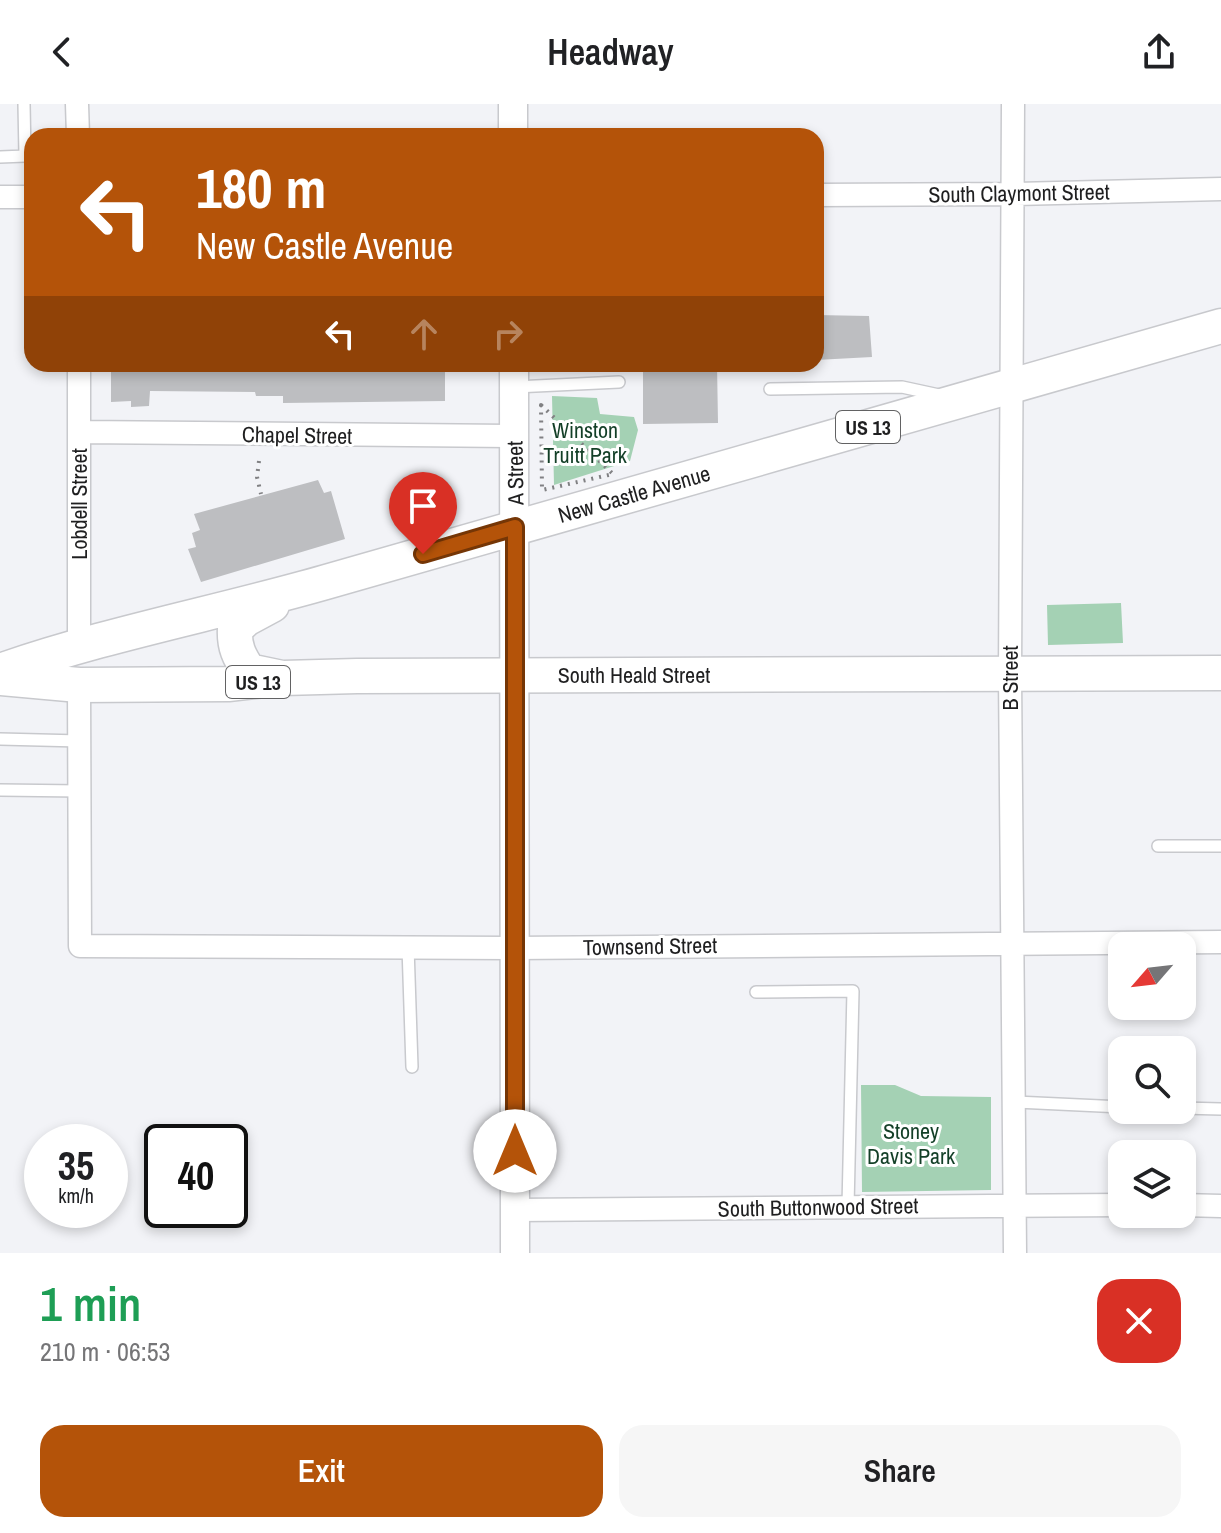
<!DOCTYPE html>
<meta charset="utf-8">
<style>
body{margin:0;font-family:"Archivo Narrow",sans-serif;background:#f6f6f6;color:#202124;height:100vh;display:flex;flex-direction:column;font-size:30px;white-space:nowrap}
*{box-sizing:border-box;margin:0}
p{font-size:26px;color:#757577}
.icon{flex:none;width:44px;height:44px;fill:none;stroke:currentColor;stroke-width:2;stroke-linecap:round;stroke-linejoin:round}
.map{position:relative;height:1149px;overflow:hidden}
.side{display:flex;flex-direction:column;background:#fff;flex:1}
.side>*{flex:none}
.banner{position:absolute;left:24px;top:24px;width:800px;height:244px;border-radius:24px;box-shadow:0 4px 12px #0003;background:#b45309;color:#fff;overflow:hidden}
.needle{width:52px;rotate:242deg}
.buttons{position:absolute;left:1108px;top:828px;display:grid;gap:16px}
.buttons a{display:grid;place-items:center;width:88px;height:88px;border-radius:16px;background:#fff;box-shadow:0 4px 12px #0003;font-size:40px}
.speed{position:absolute;left:24px;top:1020px;display:flex;gap:16px;font-size:40px;font-weight:700;text-align:center}
.speed>*{display:grid;place-content:center;width:104px;height:104px;border-radius:50%;background:#fff;box-shadow:0 4px 12px #0003;line-height:1}
.speed small{font-size:20px;font-weight:400}
.speed .limit{border:4px solid #111;border-radius:12px;background:#fff;color:#111}
.pin{position:absolute;display:grid;place-items:center;width:68px;height:68px;color:#fff;margin:-82px -34px;border-radius:50% 50% 50% 0;rotate:-45deg;box-shadow:0 0 8px #0007}
.pin .icon{rotate:45deg}
.me{position:absolute;width:88px;margin:-44px;rotate:0deg;stroke-linejoin:round;filter:drop-shadow(0 0 6px #0008)}
.turn{display:flex;align-items:center;gap:28px;height:168px;padding:0 40px;font-size:36px}
.turn .icon{width:104px;height:104px;stroke-width:2.5}
.turn b{display:block;font-size:56px;line-height:68px}
.lanes{display:flex;align-items:center;height:76px;padding:0 40px;background:#0003;justify-content:center;gap:40px;direction:ltr}
.lanes .off{opacity:.35}
.round{display:grid;place-items:center;flex:none;width:84px;height:84px;border-radius:24px;background:#f6f6f6}
.summary{display:flex;align-items:center;justify-content:space-between;height:136px;padding:0 40px}
h1{font-size:48px;font-weight:600;line-height:60px;color:#1e9e55}
.button{display:flex;gap:16px;margin-top:auto;padding:16px 40px}
.button a{flex:1;height:92px;border-radius:24px;background:#b45309;color:#fff;font-size:32px;font-weight:600;line-height:92px;text-align:center}
.button a+a{background:#f6f6f6;color:#202124}
header{display:flex;justify-content:space-between;align-items:center;height:104px;padding:0 40px;background:#fff;font-size:36px;font-weight:600}
.map>svg:first-child{display:block}
.green{fill:#a4d1b4}
.building{fill:#bdbec1}
.lines{fill:none;stroke-linecap:round;stroke-linejoin:round}
.service-casing{stroke:#c8c9cd;stroke-width:14}
.minor-casing{stroke:#c8c9cd;stroke-width:25}
.tertiary-casing{stroke:#c8c9cd;stroke-width:31}
.primary-casing{stroke:#c8c9cd;stroke-width:37}
.path{stroke:#808083;stroke-width:4;stroke-dasharray:2 6;stroke-linecap:butt}
.service{stroke:#fff;stroke-width:11}
.minor{stroke:#fff;stroke-width:22}
.tertiary{stroke:#fff;stroke-width:28}
.primary{stroke:#fff;stroke-width:34}
.route-casing{stroke:#753606;stroke-width:20}
.route{stroke:#b45309;stroke-width:14}
.labels{text-anchor:middle;dominant-baseline:central;stroke-width:6;stroke-linejoin:round;paint-order:stroke}
.shield{fill:#fff;stroke:#626263;stroke-width:2}
.shield-label{font-size:20px;font-weight:bold;fill:#1f1f20}
.street-label{font-size:22px;fill:#1f1f20;stroke:#fff}
.park-label{font-size:22px;fill:#133f27;stroke:#fff}
</style>
<header><svg class="icon" aria-label="back" viewBox="0 0 24 24"><path d="M15 5l-7 7 7 7"/></svg>Headway<svg class="icon" aria-label="share" viewBox="0 0 24 24"><path d="M12 15V3M7 8l5-5 5 5M5 13v7h14v-7"/></svg></header>
<div class="map">
<svg width="1221" height="1149" viewBox="0 0 1221 1149">
<rect width="100%" height="100%" fill="#f2f3f7"/>
<!-- green -->
<path class="green" d="M552,292L597,294L600,310L634,313L638,326L630,357L554,381Z
M1121,499L1123,539L1048,541L1047,501Z
M861,981H895L921,992L991,993V1086L862,1088Z"/>
<!-- building -->
<path class="building" d="M816,211L869,212L872,253L816,256Z
M111,260H445V297L283,299V292H256L255,288L150,287L149,302L131,303V297L111,298Z
M643,260H717L718,319L643,320Z
M318,376L324,389L331,387L345,435L201,478L188,445L196,443L192,429L200,426L194,410Z"/>
<g class="lines">
<!-- service casing -->
<g class="service-casing">
<path id="service" d="M0,53L25,52L24,0
M515,283L619,278
M770,285L902,283L939,291
M0,635L80,637
M0,686L80,687
M1158,742H1221
M408,843L412,963
M756,888L853,887L848,1102
M1014,998L1122,1003
M1182,1004L1221,1005"/>
</g>
<!-- minor casing -->
<g class="minor-casing">
<path id="minor" d="M77,0L78,32
M1013,0L1010,571L1015,1149
M816,91L1014,90L1221,85
M0,93H32
M79,260V540
M80,328L514,332
M79,581L80,842L514,844L1221,838
M1182,1101L1221,1102
M515,1106L1122,1101"/>
</g>
<!-- tertiary casing -->
<g class="tertiary-casing">
<path id="tertiary" d="M513,0V32
M514,260L515,1149"/>
</g>
<!-- primary casing -->
<g class="primary-casing">
<path id="primary" d="M272,501L246,515L235,525C234,542 239,553 249,567L282,574
M0,567C106,530 218,509 326,478C624,392 923,308 1221,222
M0,574L79,581L228,580L283,574L357,572L1221,569"/>
</g>
<!-- path -->
<path class="path" d="M541,301L613,370L542,386Z
M259,357L257,373L261,390"/>
<!-- service -->
<use href="#service" class="service"/>
<!-- minor -->
<use href="#minor" class="minor"/>
<!-- tertiary -->
<use href="#tertiary" class="tertiary"/>
<!-- primary -->
<use href="#primary" class="primary"/>
</g>
<g class="lines">
<!-- route casing -->
<g class="route-casing">
<path id="route" d="M423,450L515,423V1047"/>
</g>
<!-- route -->
<use href="#route" class="route"/>
</g>
<g class="labels">
<!-- shield labels -->
<g class="shield">
<rect x="836" y="307" width="64" height="32" rx="6"/>
<rect x="226" y="562" width="64" height="32" rx="6"/>
</g>
<g class="shield-label">
<text x="868" y="323">US 13</text>
<text x="258" y="578">US 13</text>
</g>
<!-- street labels -->
<g class="street-label">
<text transform="translate(1019 89) rotate(-1)">South Claymont Street</text>
<text transform="translate(297 331) rotate(1)">Chapel Street</text>
<text transform="translate(515 369) rotate(-91)">A Street</text>
<text transform="translate(634 390) rotate(-16)">New Castle Avenue</text>
<text transform="translate(79 400) rotate(-90)">Lobdell Street</text>
<text x="634" y="571">South Heald Street</text>
<text transform="translate(1010 574) rotate(-90)">B Street</text>
<text transform="translate(650 842) rotate(-1)">Townsend Street</text>
<text transform="translate(818 1103) rotate(-1)">South Buttonwood Street</text>
</g>
<!-- park labels -->
<g class="park-label">
<text x="585" y="326">Winston<tspan x="585" dy="25">Truitt Park</tspan></text>
<text x="911" y="1027">Stoney<tspan x="911" dy="25">Davis Park</tspan></text>
</g>
</g>
</svg>
<div class="buttons">
<a><svg class="needle" viewBox="-14 -14 28 28"><path d="M0-13l5 13h-10z" fill="#e53935"/><path d="M0 13l5-13h-10z" fill="#757577"/></svg></a>
<a><svg class="icon" aria-label="search" viewBox="0 0 24 24"><circle cx="10" cy="10" r="6"/><path d="M15 15l6 6"/></svg></a>
<a><svg class="icon" aria-label="layers" viewBox="0 0 24 24"><path d="M12 4l9 5-9 5-9-5zM3 14l9 5 9-5"/></svg></a>
</div>
<div class="speed"><div>35<small>km/h</small></div><div class="limit">40</div></div>
<div class="pin" style="left:423px;top:450px;background:#d93025"><svg class="icon" aria-label="arrive" viewBox="0 0 24 24"><path d="M6 21V4h12l-3 4 3 4H6"/></svg></div>
<svg class="me" style="left:515px;top:1047px" viewBox="-20 -20 40 40"><circle r="19" fill="#fff"/><path d="M0-13L10 11 0 6-10 11z" fill="#b45309"/></svg>
<div class="banner">
<div class="turn"><svg class="icon" aria-label="left" viewBox="0 0 24 24"><path d="M17 20v-9H6M10 6l-5 5 5 5"/></svg><div><b>180 m</b>New Castle Avenue</div></div>
<div class="lanes"><svg class="icon" aria-label="left" viewBox="0 0 24 24"><path d="M17 20v-9H6M10 6l-5 5 5 5"/></svg><svg class="icon off" aria-label="ahead" viewBox="0 0 24 24"><path d="M12 20V5M6 11l6-6 6 6"/></svg><svg class="icon off" aria-label="right" viewBox="0 0 24 24"><path d="M7 20v-9h11M14 6l5 5-5 5"/></svg></div>
</div>
</div>
<section class="side">
<div class="summary"><div><h1>1 min</h1><p>210 m · 06:53</p></div><a class="round" style="background:#d93025;color:#fff"><svg class="icon" aria-label="close" viewBox="0 0 24 24"><path d="M6 6l12 12M18 6L6 18"/></svg></a></div>
<div class="button"><a>Exit</a><a>Share</a></div>
</section>
